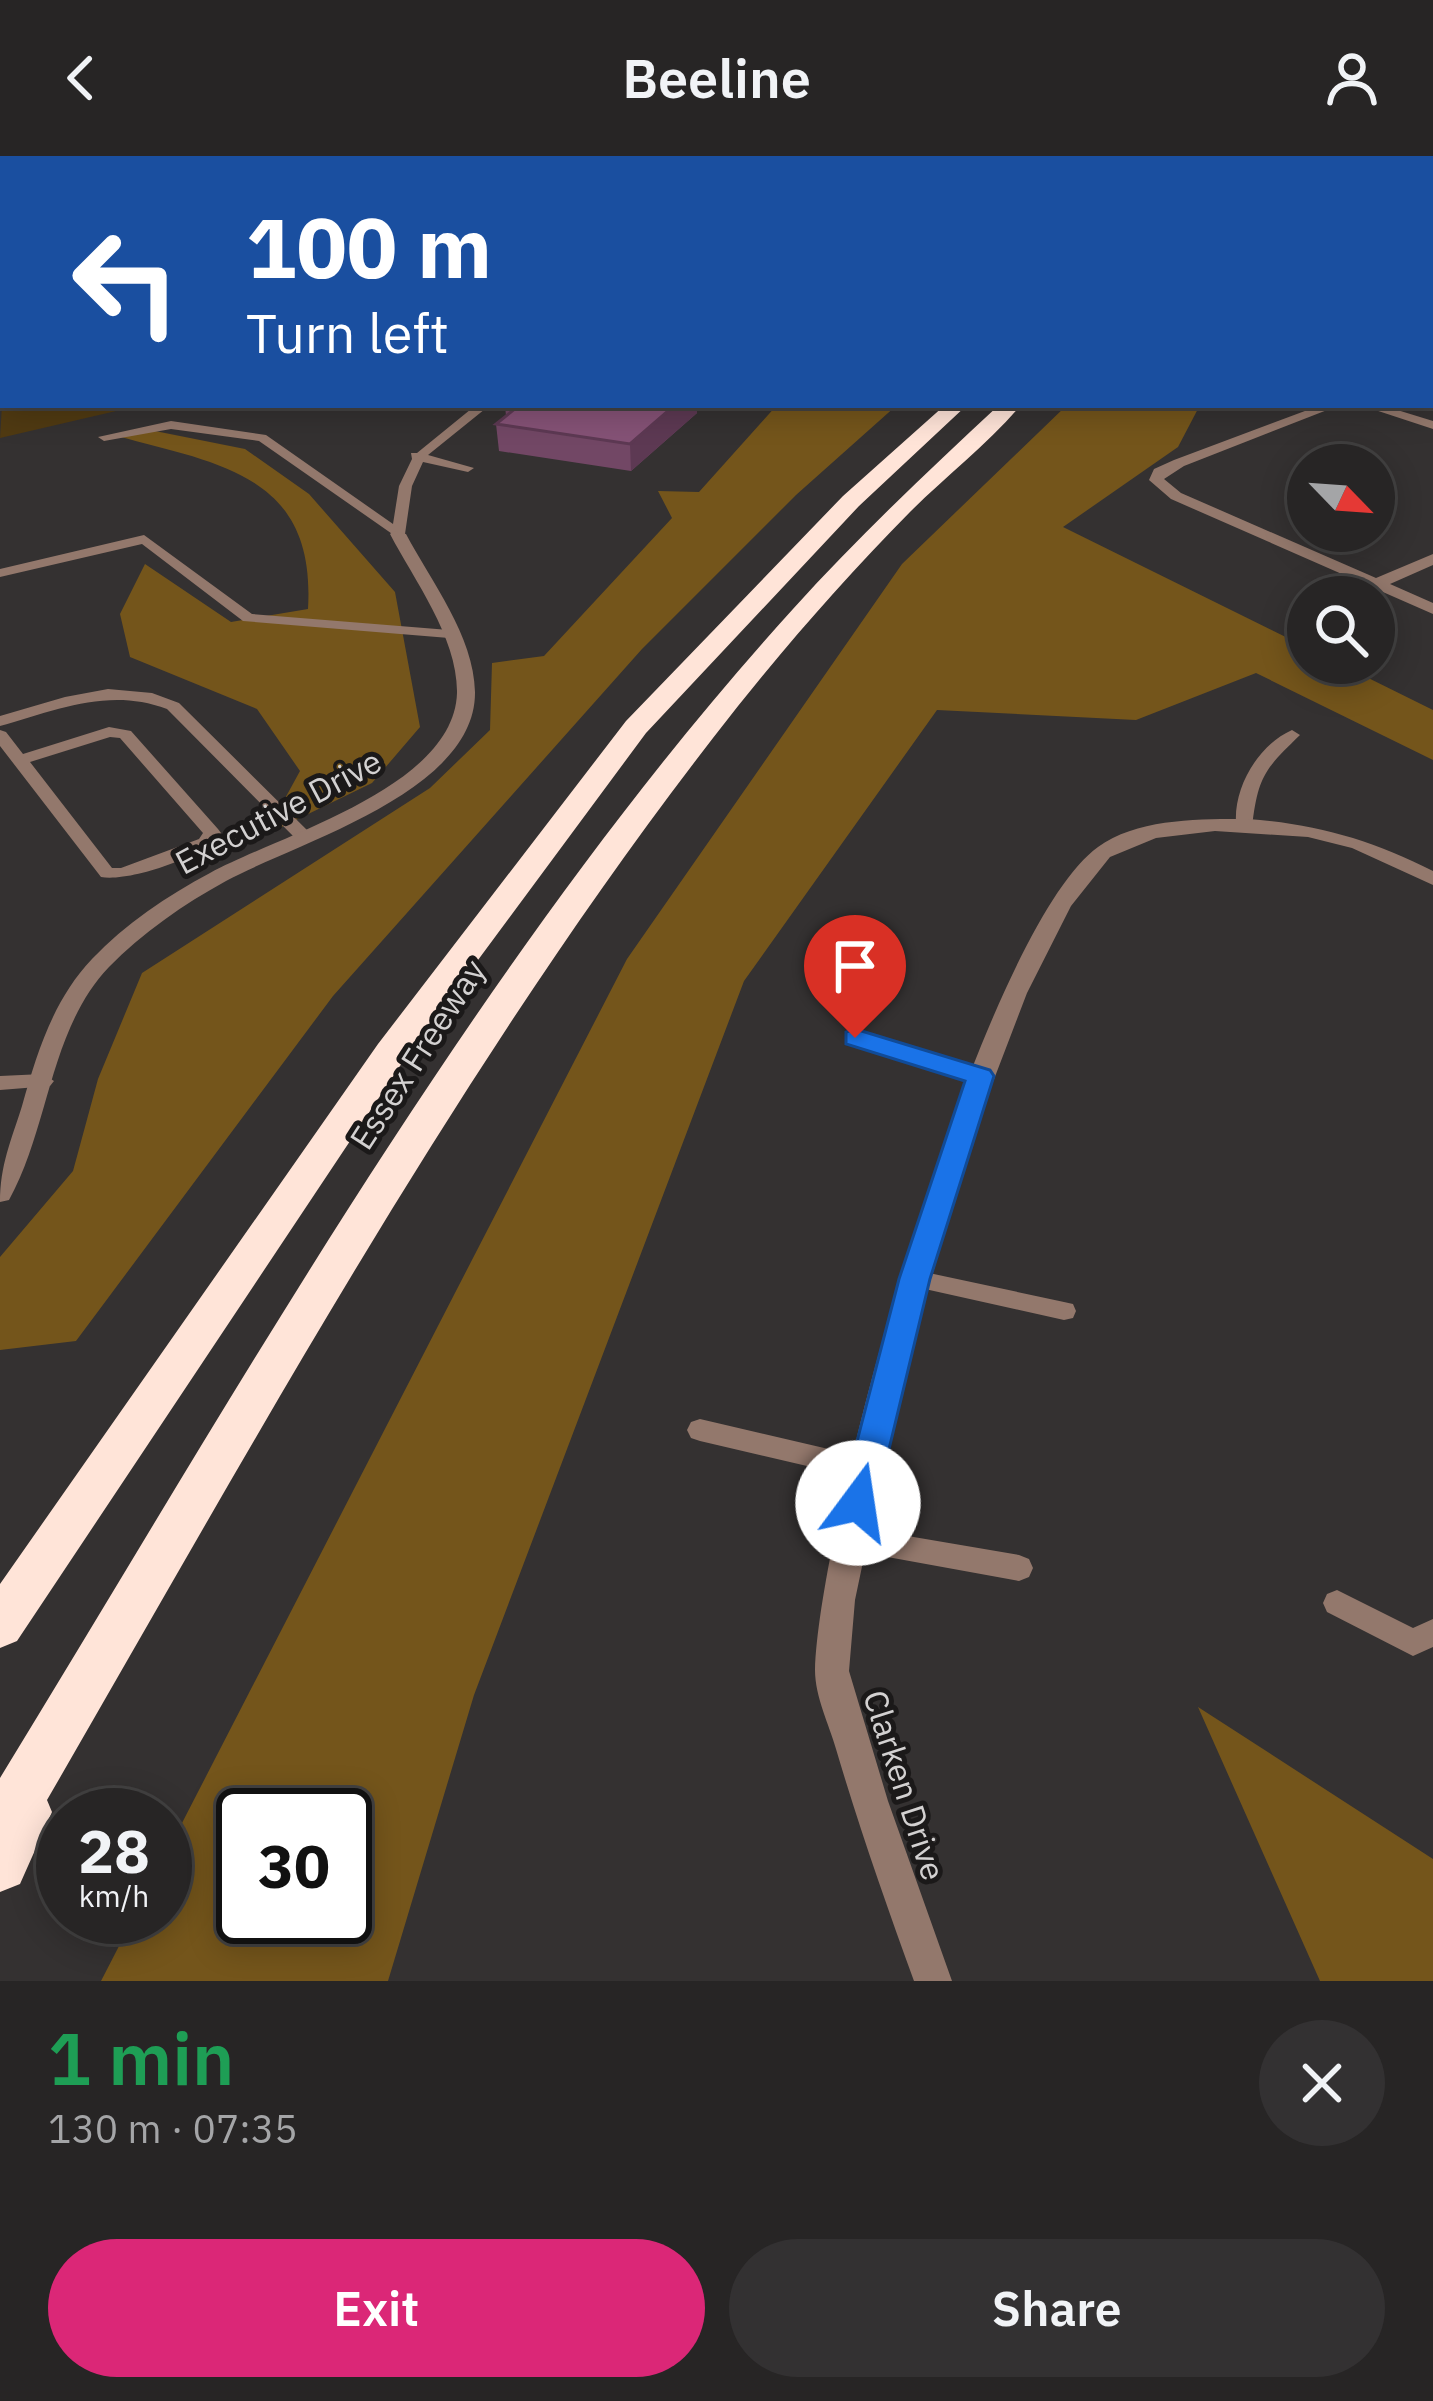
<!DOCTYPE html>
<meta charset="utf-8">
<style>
body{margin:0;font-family:"IBM Plex Sans",sans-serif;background:#333132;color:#f1f3f6;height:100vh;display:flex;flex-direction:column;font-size:45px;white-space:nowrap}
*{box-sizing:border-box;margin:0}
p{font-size:39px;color:#a4a5a7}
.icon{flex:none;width:66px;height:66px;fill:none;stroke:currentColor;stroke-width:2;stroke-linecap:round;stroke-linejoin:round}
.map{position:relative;height:1825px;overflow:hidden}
.sheet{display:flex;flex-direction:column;background:#272525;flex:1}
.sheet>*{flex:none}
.guide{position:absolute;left:0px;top:0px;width:1434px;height:252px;box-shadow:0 6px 30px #0003,0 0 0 3px #434242;background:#1a4fa0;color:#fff;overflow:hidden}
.needle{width:78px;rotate:115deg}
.tools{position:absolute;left:1287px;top:288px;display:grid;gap:24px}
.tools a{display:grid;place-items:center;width:108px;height:108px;border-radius:50%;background:#272525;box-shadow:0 6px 30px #0003,0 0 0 3px #434242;font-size:60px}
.speed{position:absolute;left:36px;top:1632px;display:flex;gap:24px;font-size:60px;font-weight:700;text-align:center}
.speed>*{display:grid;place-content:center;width:156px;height:156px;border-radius:50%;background:#272525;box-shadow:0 6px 30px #0003,0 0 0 3px #434242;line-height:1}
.speed small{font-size:30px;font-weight:400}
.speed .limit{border:6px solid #111;border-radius:18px;background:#fff;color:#111}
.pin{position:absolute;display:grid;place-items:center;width:102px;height:102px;color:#fff;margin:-123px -51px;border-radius:50% 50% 50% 0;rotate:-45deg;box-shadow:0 0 12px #0007}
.pin .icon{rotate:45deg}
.me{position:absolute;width:132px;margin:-66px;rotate:14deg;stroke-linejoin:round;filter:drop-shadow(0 0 9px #0008)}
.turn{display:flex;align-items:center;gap:42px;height:252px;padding:0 48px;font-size:54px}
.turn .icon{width:156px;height:156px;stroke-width:2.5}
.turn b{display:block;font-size:84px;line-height:102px}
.round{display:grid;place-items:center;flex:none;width:126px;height:126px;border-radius:63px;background:#333132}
.summary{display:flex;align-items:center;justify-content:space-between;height:204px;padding:0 48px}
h1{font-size:72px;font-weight:600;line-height:90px;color:#1e9e55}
.primary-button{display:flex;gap:24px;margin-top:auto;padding:24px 48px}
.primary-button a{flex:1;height:138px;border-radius:72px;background:#db2777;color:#fff;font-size:48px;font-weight:600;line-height:138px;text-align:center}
.primary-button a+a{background:#333132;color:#f1f3f6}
header{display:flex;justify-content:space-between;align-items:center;height:156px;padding:0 48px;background:#272525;font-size:54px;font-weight:600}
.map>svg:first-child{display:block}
.green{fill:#503a12}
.forest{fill:#74551b;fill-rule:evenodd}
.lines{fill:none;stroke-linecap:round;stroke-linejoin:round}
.stream{stroke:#5d4577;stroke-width:4.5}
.lane{fill:#93786c;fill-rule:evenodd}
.street{fill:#93786c;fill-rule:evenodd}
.secondary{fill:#caa08d;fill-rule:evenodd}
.highway{fill:#ffe4d8;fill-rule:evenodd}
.wall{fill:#724765}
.shaded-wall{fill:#5d3953}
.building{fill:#855276;stroke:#5d3953;stroke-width:3}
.route{fill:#1a73e8;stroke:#114b97;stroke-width:3}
.labels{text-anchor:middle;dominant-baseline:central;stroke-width:10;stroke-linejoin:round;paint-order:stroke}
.street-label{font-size:33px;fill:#d3d1d1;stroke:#1b1919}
</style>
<header><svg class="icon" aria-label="back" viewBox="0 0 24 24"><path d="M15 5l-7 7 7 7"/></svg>Beeline<svg class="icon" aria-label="person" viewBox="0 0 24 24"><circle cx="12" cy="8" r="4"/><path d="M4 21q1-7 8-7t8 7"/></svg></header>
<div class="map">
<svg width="1433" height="1825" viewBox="0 0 1433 1825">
<rect width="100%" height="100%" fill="#343131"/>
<!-- green -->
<path class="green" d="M3,232V249H142L0,282Z"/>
<!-- forest -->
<path class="forest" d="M777,249H897L796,339L642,493L333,840L76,1185L0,1194V1101L73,1015L98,923L142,817L430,632L490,574L492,507L544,500L672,362L658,335L699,336Z
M1067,249H1200L1178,291L1063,371L1308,492V507H1338L1433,554V604L1256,517L1136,564L937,554L744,825L474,1539L388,1825H101L134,1761H165V1700L627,803L902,408ZM243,1659H345V1761H243Z
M150,274L245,293L309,338L395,436L420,571L372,627L265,679L300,615L257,553L130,501L120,458L145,408L231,466L308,453C316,319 220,308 117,280Z
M1198,1551L1433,1703V1825H1320Z"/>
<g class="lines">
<!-- stream -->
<path class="stream" d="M947,0L959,3"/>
<!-- lane -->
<path class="lane" d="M476,249H490L428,299L474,312L468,316L423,306L412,330L405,378L398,382L259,285L171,273L104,285L98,281L171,265L266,279L393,368L399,330L412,303L411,297H417Z
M144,379L252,458L449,474L456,478L449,482L243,465L142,388L0,421V413Z
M108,533L152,537L179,547L310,677V685H298L167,553C109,531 57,554 0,570V560L65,541Z
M109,571L131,575L218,673L221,677C204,701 130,726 101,721L0,590V574L6,576L23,598ZM110,581L120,582L203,677L199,683L121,712H112L30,606Z
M1292,574L1300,579C1265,613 1258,620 1252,671L1249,675H1237C1230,637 1256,590 1292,574Z
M855,875L988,915L992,920L981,927L848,887L845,882L848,877Z
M43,918L54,925L50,930L0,934V920Z
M915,1114L1064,1146L1073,1148L1076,1155L1073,1162L1064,1164L907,1129L903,1123L907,1117Z
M700,1263L867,1302L876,1305L880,1313L876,1321L867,1324L700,1285L691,1282L687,1274L691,1266Z
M849,1370L1019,1399L1029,1403L1033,1412L1029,1421L1019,1425L849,1394L839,1391L835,1382L839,1373Z
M1337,1434L1413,1472L1433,1463V1491L1413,1500L1327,1456L1323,1447L1327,1438Z"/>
<!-- street -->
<path class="street" d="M36,0H48L52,3H40Z
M1431,21H1433V27H1431Z
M0,95H3V102H0Z
M3,179V187L0,188V180Z
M1321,249H1340L1184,310L1164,323L1181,337L1376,422L1433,398V409L1390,428L1433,447V458L1171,343L1149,324L1154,313L1174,304Z
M1360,249H1381L1433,265V273Z
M393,375L406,378C431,425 474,480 475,536C476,636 298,686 226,725C184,748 142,777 109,811C49,874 50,970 9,1044L0,1046C0,1009 11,985 22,950C37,897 53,844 92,803C125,768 167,740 210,717C279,679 454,632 457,537C458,482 414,424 390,378Z
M1248,663C1316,668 1372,684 1433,715V729L1352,692L1308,681L1215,675L1156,682L1110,701L1071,750L1027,837L983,952L903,1215L855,1444L849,1515L888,1645L952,1825H914C886,1748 859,1671 836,1593C829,1568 815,1541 815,1514C819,1363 981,776 1098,691C1138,662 1200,663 1248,663Z"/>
<!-- secondary -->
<path class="secondary" d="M1431,44H1433V50H1431Z"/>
<!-- highway -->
<path class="highway" d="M1034,0H1055L1032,3Z
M1280,0H1297L1278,3Z
M1338,0H1355L1336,3Z
M1431,111H1433V121H1431Z
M945,249H967L859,350L646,577L404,904L17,1485L0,1492V1428L378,888L626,565L843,340Z
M999,249H1021C988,288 946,320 910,356C840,427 774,503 713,582C457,913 256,1283 47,1644L52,1656L20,1728L0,1736V1622C240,1230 484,793 793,453C858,381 928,315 999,249Z"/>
</g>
<!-- wall -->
<path class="wall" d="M505,249H697V257L631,315L499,295L496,268L506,260Z"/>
<!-- shaded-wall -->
<path class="shaded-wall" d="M675,249H697V257L631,315L630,288Z"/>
<!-- building -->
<path class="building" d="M514,249H675L630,288L496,268L516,252Z"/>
<!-- route -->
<path class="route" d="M855,873L990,914L994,920L930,1123L876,1347L871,1358L858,1363L846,1358L841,1347L899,1123L965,925L846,888V876Z"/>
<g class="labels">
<!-- street labels -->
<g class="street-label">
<text transform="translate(278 655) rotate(-28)">Executive Drive</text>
<text transform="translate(417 898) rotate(-57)">Essex Freeway</text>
<text transform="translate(905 1629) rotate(72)">Clarken Drive</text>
</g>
</g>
</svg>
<div class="tools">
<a><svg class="needle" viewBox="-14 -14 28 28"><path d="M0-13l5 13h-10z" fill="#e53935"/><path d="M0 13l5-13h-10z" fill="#a4a5a7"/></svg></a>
<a><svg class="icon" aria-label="search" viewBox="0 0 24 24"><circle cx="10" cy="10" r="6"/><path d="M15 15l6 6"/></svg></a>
</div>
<div class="speed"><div>28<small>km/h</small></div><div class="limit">30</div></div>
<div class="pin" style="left:855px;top:882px;background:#d93025"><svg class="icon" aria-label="arrive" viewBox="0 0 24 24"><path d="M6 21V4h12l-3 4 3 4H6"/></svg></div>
<svg class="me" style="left:858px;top:1347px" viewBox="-20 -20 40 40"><circle r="19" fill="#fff"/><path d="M0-13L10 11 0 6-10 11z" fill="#1a73e8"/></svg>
<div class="guide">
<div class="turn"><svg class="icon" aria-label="left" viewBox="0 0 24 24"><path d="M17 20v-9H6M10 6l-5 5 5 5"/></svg><div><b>100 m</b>Turn left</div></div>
</div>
</div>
<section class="sheet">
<div class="summary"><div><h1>1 min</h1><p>130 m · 07:35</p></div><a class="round"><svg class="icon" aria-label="close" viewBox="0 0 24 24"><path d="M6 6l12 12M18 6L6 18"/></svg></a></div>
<div class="primary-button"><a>Exit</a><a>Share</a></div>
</section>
